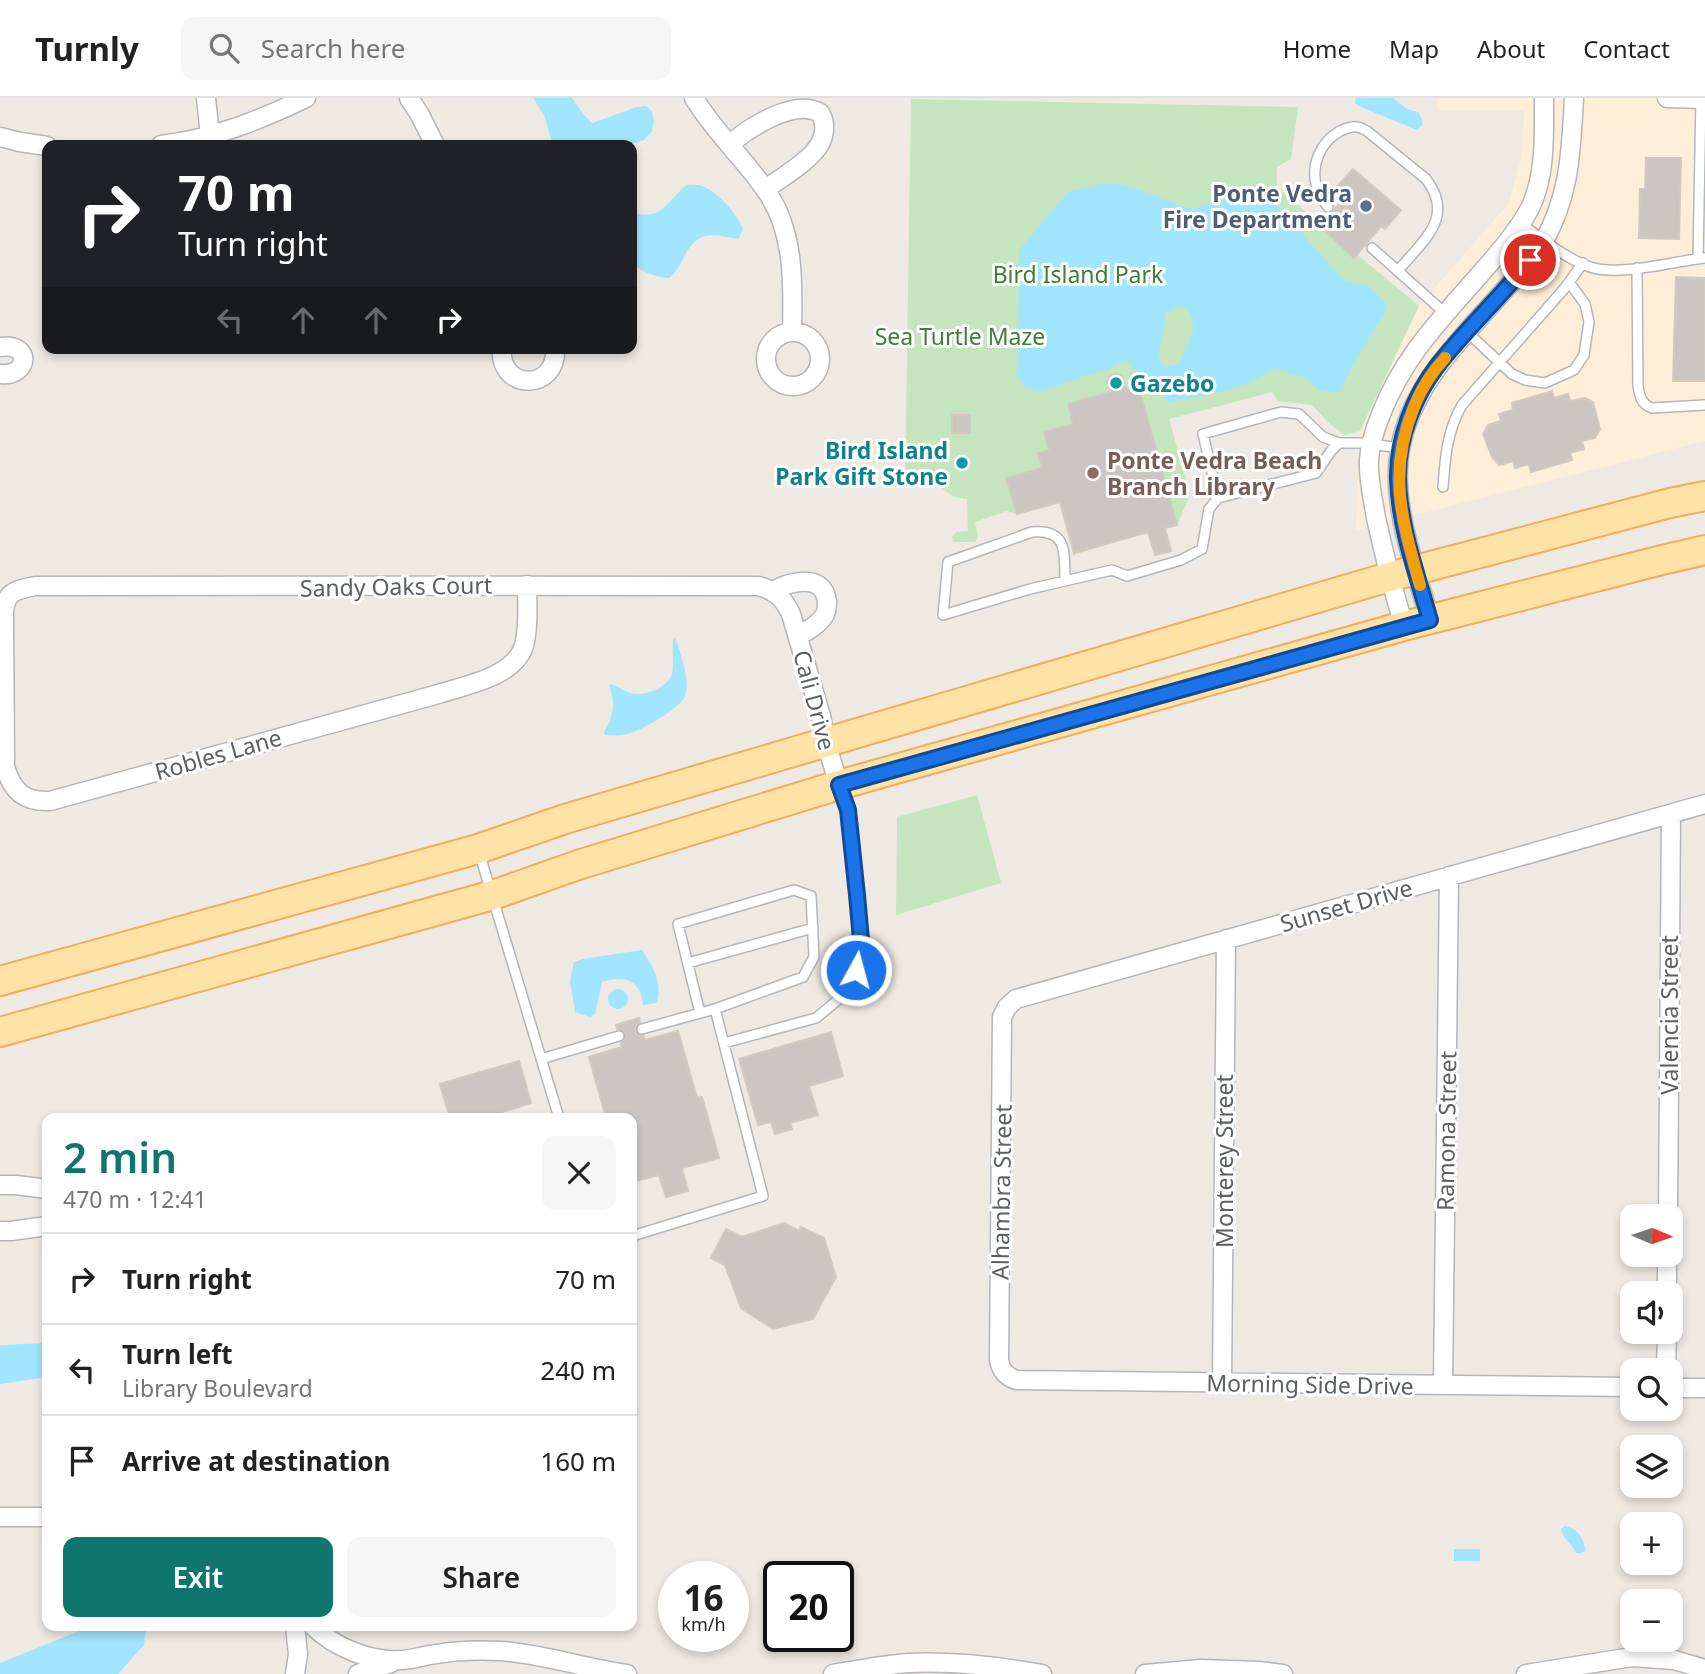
<!DOCTYPE html>
<meta charset="utf-8">
<style>
body{margin:0;font-family:"Noto Sans",sans-serif;background:#f6f6f6;color:#222;height:100vh;display:flex;flex-direction:column;font-size:26px;white-space:nowrap}
*{box-sizing:border-box;margin:0}
p{font-size:23px;color:#767676}
.icon{flex:none;width:38px;height:38px;fill:none;stroke:currentColor;stroke-width:2;stroke-linecap:round;stroke-linejoin:round}
.map{position:relative;flex:1;overflow:hidden}
.sheet{position:absolute;left:42px;top:1015px;width:595px;height:518px;display:flex;flex-direction:column;background:#fff;border-radius:14px;box-shadow:0 4px 10px #0003}
.sheet>*{flex:none}
.hud{position:absolute;left:42px;top:42px;width:595px;height:214px;border-radius:14px;box-shadow:0 4px 10px #0003;background:#202124;color:#fff;overflow:hidden}
.needle{width:46px;rotate:92deg}
.buttons{position:absolute;left:1620px;top:1106px;display:grid;gap:14px}
.buttons a{display:grid;place-items:center;width:63px;height:63px;border-radius:14px;background:#fff;box-shadow:0 4px 10px #0003;font-size:35px}
.speed{position:absolute;left:658px;top:1463px;display:flex;gap:14px;font-size:35px;font-weight:700;text-align:center}
.speed>*{display:grid;place-content:center;width:91px;height:91px;border-radius:50%;background:#fff;box-shadow:0 4px 10px #0003;line-height:1}
.speed small{font-size:18px;font-weight:400}
.speed .limit{border:4px solid #111;border-radius:10px;background:#fff;color:#111}
.pin{position:absolute;display:grid;place-items:center;width:60px;height:60px;color:#fff;margin:-30px;border:4px solid #fff;border-radius:50%;box-shadow:0 2px 7px #0007}
.me{position:absolute;width:77px;margin:-38px;rotate:7deg;stroke-linejoin:round;filter:drop-shadow(0 0 5px #0008)}
.turn{display:flex;align-items:center;gap:24px;height:147px;padding:0 21px;font-size:32px}
.turn .icon{width:91px;height:91px;stroke-width:2.5}
.turn b{display:block;font-size:49px;line-height:60px}
.lanes{display:flex;align-items:center;height:66px;padding:0 21px;background:#0003;justify-content:center;gap:35px;direction:ltr}
.lanes .off{opacity:.35}
.round{display:grid;place-items:center;flex:none;width:74px;height:74px;border-radius:14px;background:#f6f6f6}
.summary{display:flex;align-items:center;justify-content:space-between;height:119px;padding:0 21px}
h1{font-size:42px;font-weight:600;line-height:52px;color:#0f766e}
.button{display:flex;gap:14px;margin-top:auto;padding:14px 21px}
.button a{flex:1;height:80px;border-radius:14px;background:#0f766e;color:#fff;font-size:28px;font-weight:600;line-height:80px;text-align:center}
.button a+a{background:#f6f6f6;color:#222}
ul{padding:0;list-style:none}
li{display:flex;align-items:center;gap:21px;height:91px;padding:0 21px;border-top:2px solid #e0e0e0}
li div{flex:1}
li b{display:block;font-size:26px}
li em{font-style:normal}
header{display:flex;align-items:center;gap:42px;box-sizing:border-box;height:98px;padding:0 35px;background:#fff;border-bottom:2px solid #e0e0e0}
header strong{font-size:33px}
nav{display:flex;gap:38px;margin-inline-start:auto;font-size:24px}
.search{width:490px;height:63px;background:#f6f6f6;display:flex;align-items:center;gap:18px;box-sizing:border-box;padding:0 24px;border-radius:14px;color:#767676;font-size:26px}
.map>svg:first-child{display:block}
.commercial{fill:#feeed7}
.green{fill:#c5e5bf}
.water{fill:#a1e5ff;fill-rule:evenodd}
.building{fill:#cbc6c1;stroke:#d2cac1;stroke-width:2}
.lines{fill:none;stroke-linecap:round;stroke-linejoin:round}
.lane-casing{stroke:#b3b6ba;stroke-width:12}
.street-casing{stroke:#b3b6ba;stroke-width:21}
.primary-casing{stroke:#f1ad58;stroke-width:32}
.lane{stroke:#fff;stroke-width:9}
.street{stroke:#fff;stroke-width:18}
.primary{stroke:#ffe2a6;stroke-width:28}
.route-casing{stroke:#114b97;stroke-width:18}
.route{stroke:#1a73e8;stroke-width:12}
.slow{stroke:#f59e0b;stroke-width:12}
.service-dot{fill:#5c6f8a;stroke:#fff;stroke-width:2.5}
.culture-dot{fill:#0f9aa8;stroke:#fff;stroke-width:2.5}
.education-dot{fill:#8d6e63;stroke:#fff;stroke-width:2.5}
.labels{text-anchor:middle;dominant-baseline:central;stroke-width:6;stroke-linejoin:round;paint-order:stroke}
.service-label{font-size:23px;font-weight:bold;fill:#4e5e75;stroke:#fff;text-anchor:end}
.park-label{font-size:23px;fill:#3d8134;stroke:#fff}
.culture-label{font-size:23px;font-weight:bold;fill:#0d838f;stroke:#fff;text-anchor:start}
.education-label{font-size:23px;font-weight:bold;fill:#785e54;stroke:#fff;text-anchor:start}
.street-label{font-size:23px;fill:#5b6063;stroke:#fff}
</style>
<header>
<strong>Turnly</strong>
<div class="search"><svg class="icon" aria-label="search" viewBox="0 0 24 24"><circle cx="10" cy="10" r="6"/><path d="M15 15l6 6"/></svg>Search here</div>
<nav><a>Home</a><a>Map</a><a>About</a><a>Contact</a></nav>
</header>
<div class="map">
<svg width="1705" height="1576" viewBox="0 0 1705 1576">
<rect width="100%" height="100%" fill="#eee9e2"/>
<!-- commercial -->
<path class="commercial" d="M1438,0H1705V343L1356,432L1360,333L1419,208L1509,105L1522,57L1524,12H1438Z"/>
<!-- green -->
<path class="green" d="M911,1L1298,9L1291,61L1277,69V90L1419,208L1360,333L1344,337L1330,326L1312,307L1277,303L1273,294L1169,321L1190,397L1177,427L1165,430L1171,453L1155,457L1148,434L1073,457L1060,405L1017,416L1007,413L975,424L978,439L975,444H953L952,439L956,434L968,433L967,401L954,399L938,387L916,388L905,386Z
M977,697L1001,785L896,817L897,719Z"/>
<!-- water -->
<path class="water" d="M533,0H572L584,17L592,25L637,9L646,8L652,13L654,23L652,33L644,42L630,47H553L544,17Z
M1356,0H1393L1407,11L1418,14L1422,21V27L1417,32L1361,9L1355,5Z
M1108,85L1129,88L1191,111L1242,96L1277,108L1345,183L1369,188L1387,206L1384,216L1352,268L1340,294L1318,292L1307,281L1276,270L1247,286L1217,295L1168,304L1126,262L1107,272L1089,276L1040,294L1024,289L1018,280L1019,152L1069,93ZM1178,209L1183,210L1188,213L1192,220L1194,231L1180,265L1166,269L1159,265C1158,246 1166,234 1165,215Z
M687,87C688,87 697,87 699,87C714,90 738,116 743,131L738,141C713,136 698,132 685,157C680,167 677,173 669,180C654,179 644,174 632,166V115C664,122 665,105 687,87Z
M675,540C680,554 691,583 685,598C680,611 640,633 627,636C620,638 612,637 605,637L604,634C615,616 615,606 609,586C618,587 625,595 635,596C647,597 668,589 672,576C674,568 672,551 673,542Z
M642,852C654,871 662,882 657,905L643,907C641,881 624,877 602,884L595,916L590,919L575,914L570,883L574,864L583,861Z
M608 901a10 10 0 1 1 20 0a10 10 0 1 1-20 0Z
M47,1245V1282L41,1280L0,1286V1247Z
M1565,1428C1577,1430 1585,1441 1585,1453L1581,1455H1576C1572,1445 1563,1442 1561,1431Z
M1454,1451H1480V1463H1454Z
M92,1528H146L144,1547L118,1576H0V1565Z"/>
<!-- building -->
<path class="building" d="M1646,60H1681L1679,141L1639,140L1640,91H1645Z
M1353,71L1401,112L1385,131L1381,128L1354,160L1320,128L1346,98L1336,90Z
M1676,179L1705,180V283H1673Z
M1117,276L1123,279L1125,290L1138,287L1177,427L1165,430L1171,453L1155,457L1148,434L1074,455L1060,404L1017,416L1006,380L1042,370L1038,355L1049,352L1044,334L1073,326L1068,306L1111,294L1107,283L1110,278Z
M1552,293L1554,300L1568,296L1570,303L1585,300L1593,304L1600,331L1595,340L1582,343L1584,351L1570,355L1572,362L1531,374L1529,366L1515,370L1513,363L1499,367L1492,359L1483,336L1488,327L1501,323L1499,316L1513,312L1512,305Z
M952,317H970V335H952Z
M639,920L640,924L635,929L636,933L640,938H644L645,942L678,933L697,1000L702,999L719,1060L682,1070L688,1093L666,1099L659,1077L632,1084V1020H606L589,959L622,949L621,945L624,942L626,937L623,933L617,931L616,927Z
M831,934L843,978L809,988L818,1017L790,1025L792,1031L775,1036L771,1024L758,1027L739,961Z
M519,963L531,1005L499,1015L501,1020H450L440,986Z
M784,1125L799,1133L801,1129L824,1140L836,1179L813,1221L773,1231L741,1210L725,1167L711,1160L726,1131L742,1139Z"/>
<g class="lines">
<!-- lane casing -->
<g class="lane-casing">
<path id="lane" d="M1328,109C1324,103 1319,98 1317,90C1310,68 1320,44 1340,33C1345,31 1351,28 1356,29C1360,29 1363,31 1367,33L1426,81C1456,120 1422,143 1398,173
M1520,125C1541,140 1564,160 1590,169C1620,179 1673,163 1705,160
M1372,150L1446,216
M1698,161L1701,0
M1637,170L1638,288C1640,299 1641,306 1652,310L1705,307
M1467,234L1512,276L1525,282L1545,285L1574,272L1584,257L1589,224L1585,206L1569,184
M1339,345L1331,353L1316,375L1218,400L1203,336L1281,314L1299,316L1323,339L1339,345H1363L1400,350
M1443,389C1445,360 1447,333 1462,307L1564,191L1583,165
M1065,483C1064,456 1069,431 1032,434L948,464L943,517L1030,491L1112,472L1127,478L1181,462L1202,451L1209,411L1218,400
M479,754L559,1020
M688,865L813,830
M700,915L678,826L794,792L811,798L814,859L803,879L715,911
M724,945L816,920L851,891L862,853L848,712L841,691
M541,961L619,938
M632,1138L763,1098L715,911L642,931"/>
</g>
<!-- street casing -->
<g class="street-casing">
<path id="street" d="M206,0L211,47
M409,0L420,17L435,47
M694,0C714,34 745,61 767,94C795,135 793,187 792,234
M1667,0L1705,1
M0,39L20,44L47,48
M730,46C750,29 795,0 820,15C826,24 825,36 820,46C810,63 782,79 766,91
M161,47C213,41 260,22 306,0
M766 261a27 27 0 1 1 54 0a27 27 0 1 1-54 0Z
M0,249C32,244 30,279 0,276
M502,250C498,293 558,294 555,250
M527,487C527,505 529,525 525,543C519,579 465,587 435,597L50,703C24,704 13,694 5,669L4,514C6,493 16,492 35,488C276,489 518,486 759,488C776,493 784,501 791,516L821,618L826,645L839,687
M773,493C789,484 823,474 827,503C827,508 827,514 824,518C818,527 807,533 798,538
M1430,522C1415,469 1390,405 1400,351C1412,284 1465,238 1507,189C1519,177 1532,163 1541,148C1570,100 1571,54 1574,0
M1404,528C1393,492 1384,456 1376,420C1373,401 1368,381 1369,362C1370,345 1375,331 1381,316C1404,257 1442,220 1482,174C1499,155 1518,133 1530,110C1546,78 1544,35 1544,0
M0,1087H16L47,1091
M1668,1118L1671,716
M0,1133H11L47,1128
M1667,1195V1157
M1666,1272L1667,1234
M1222,1285L1226,841
M1443,1287L1449,778
M1633,1289L1017,1282C1006,1279 1001,1273 999,1262L1002,919L1007,909L1016,901L1705,706
M1671,1290H1705
M0,1419H47
M313,1528C334,1549 370,1564 400,1562C412,1562 425,1557 437,1556C458,1552 480,1552 501,1553C544,1556 584,1570 627,1576
M295,1576L298,1556L295,1528
M358,1576L391,1565
M833,1576C857,1572 882,1567 908,1565C953,1563 997,1568 1042,1576
M1145,1576L1201,1571L1258,1573L1283,1576
M1526,1576L1632,1559L1674,1562L1705,1571"/>
</g>
<!-- primary casing -->
<g class="primary-casing">
<path id="primary" d="M0,883L478,751L565,721L1389,479L1670,405L1705,398
M0,934L493,797L578,767L839,687L1404,528L1662,462L1705,452"/>
</g>
<!-- lane -->
<use href="#lane" class="lane"/>
<!-- street -->
<use href="#street" class="street"/>
<!-- primary -->
<use href="#primary" class="primary"/>
</g>
<g class="lines">
<!-- route casing -->
<g class="route-casing">
<path id="route" d="M856,872L862,853L857,797L848,712L839,687L1430,522C1417,477 1399,427 1398,381C1397,341 1414,298 1438,267C1467,230 1501,199 1530,162"/>
</g>
<!-- route -->
<use href="#route" class="route"/>
<!-- slow -->
<path class="slow" d="M1420,487C1402,422 1387,375 1414,309C1421,291 1432,274 1445,260"/>
</g>
<!-- markers -->
<circle class="service-dot" cx="1366" cy="108" r="7"/>
<g class="culture-dot">
<circle cx="1116" cy="285" r="7"/>
<circle cx="962" cy="365" r="7"/>
</g>
<circle class="education-dot" cx="1093" cy="375" r="7"/>
<g class="labels">
<!-- service labels -->
<g class="service-label">
<text x="1352" y="95">Ponte Vedra<tspan x="1352" dy="26">Fire Department</tspan></text>
</g>
<!-- park labels -->
<g class="park-label">
<text x="1078" y="176">Bird Island Park</text>
<text x="960" y="238">Sea Turtle Maze</text>
</g>
<!-- culture labels -->
<g class="culture-label">
<text x="1130" y="285">Gazebo</text>
<text x="948" y="352" text-anchor="end">Bird Island<tspan x="948" dy="26">Park Gift Stone</tspan></text>
</g>
<!-- education labels -->
<g class="education-label">
<text x="1107" y="362">Ponte Vedra Beach<tspan x="1107" dy="26">Branch Library</tspan></text>
</g>
<!-- street labels -->
<g class="street-label">
<text transform="translate(396 488) rotate(-1)">Sandy Oaks Court</text>
<text transform="translate(815 602) rotate(75)">Cali Drive</text>
<text transform="translate(218 656) rotate(-16)">Robles Lane</text>
<text transform="translate(1346 807) rotate(-16)">Sunset Drive</text>
<text transform="translate(1669 917) rotate(-90)">Valencia Street</text>
<text transform="translate(1446 1033) rotate(-89)">Ramona Street</text>
<text transform="translate(1224 1063) rotate(-90)">Monterey Street</text>
<text transform="translate(1001 1094) rotate(-89)">Alhambra Street</text>
<text transform="translate(1310 1286) rotate(1)">Morning Side Drive</text>
</g>
</g>
</svg>
<div class="buttons">
<a><svg class="needle" viewBox="-14 -14 28 28"><path d="M0-13l5 13h-10z" fill="#e53935"/><path d="M0 13l5-13h-10z" fill="#767676"/></svg></a>
<a><svg class="icon" aria-label="sound" viewBox="0 0 24 24"><path d="M4 9h4l5-4v14l-5-4H4zM17 9q2 3 0 6"/></svg></a>
<a><svg class="icon" aria-label="search" viewBox="0 0 24 24"><circle cx="10" cy="10" r="6"/><path d="M15 15l6 6"/></svg></a>
<a><svg class="icon" aria-label="layers" viewBox="0 0 24 24"><path d="M12 4l9 5-9 5-9-5zM3 14l9 5 9-5"/></svg></a>
<a>+</a>
<a>−</a>
</div>
<div class="speed"><div>16<small>km/h</small></div><div class="limit">20</div></div>
<div class="pin" style="left:1530px;top:162px;background:#d93025"><svg class="icon" aria-label="arrive" viewBox="0 0 24 24"><path d="M6 21V4h12l-3 4 3 4H6"/></svg></div>
<svg class="me" style="left:856px;top:872px" viewBox="-20 -20 40 40"><circle r="17" fill="#1a73e8" stroke="#fff" stroke-width="3"/><path d="M0-11L8 9 0 5-8 9z" fill="#fff"/></svg>
<div class="hud">
<div class="turn"><svg class="icon" aria-label="right" viewBox="0 0 24 24"><path d="M7 20v-9h11M14 6l5 5-5 5"/></svg><div><b>70 m</b>Turn right</div></div>
<div class="lanes"><svg class="icon off" aria-label="left" viewBox="0 0 24 24"><path d="M17 20v-9H6M10 6l-5 5 5 5"/></svg><svg class="icon off" aria-label="ahead" viewBox="0 0 24 24"><path d="M12 20V5M6 11l6-6 6 6"/></svg><svg class="icon off" aria-label="ahead" viewBox="0 0 24 24"><path d="M12 20V5M6 11l6-6 6 6"/></svg><svg class="icon" aria-label="right" viewBox="0 0 24 24"><path d="M7 20v-9h11M14 6l5 5-5 5"/></svg></div>
</div>
<section class="sheet">
<div class="summary"><div><h1>2 min</h1><p>470 m · 12:41</p></div><a class="round"><svg class="icon" aria-label="close" viewBox="0 0 24 24"><path d="M6 6l12 12M18 6L6 18"/></svg></a></div>
<ul>
<li><svg class="icon" aria-label="right" viewBox="0 0 24 24"><path d="M7 20v-9h11M14 6l5 5-5 5"/></svg><div><b>Turn right</b></div><em>70 m</em></li>
<li><svg class="icon" aria-label="left" viewBox="0 0 24 24"><path d="M17 20v-9H6M10 6l-5 5 5 5"/></svg><div><b>Turn left</b><p>Library Boulevard</p></div><em>240 m</em></li>
<li><svg class="icon" aria-label="arrive" viewBox="0 0 24 24"><path d="M6 21V4h12l-3 4 3 4H6"/></svg><div><b>Arrive at destination</b></div><em>160 m</em></li>
</ul>
<div class="button"><a>Exit</a><a>Share</a></div>
</section>
</div>
